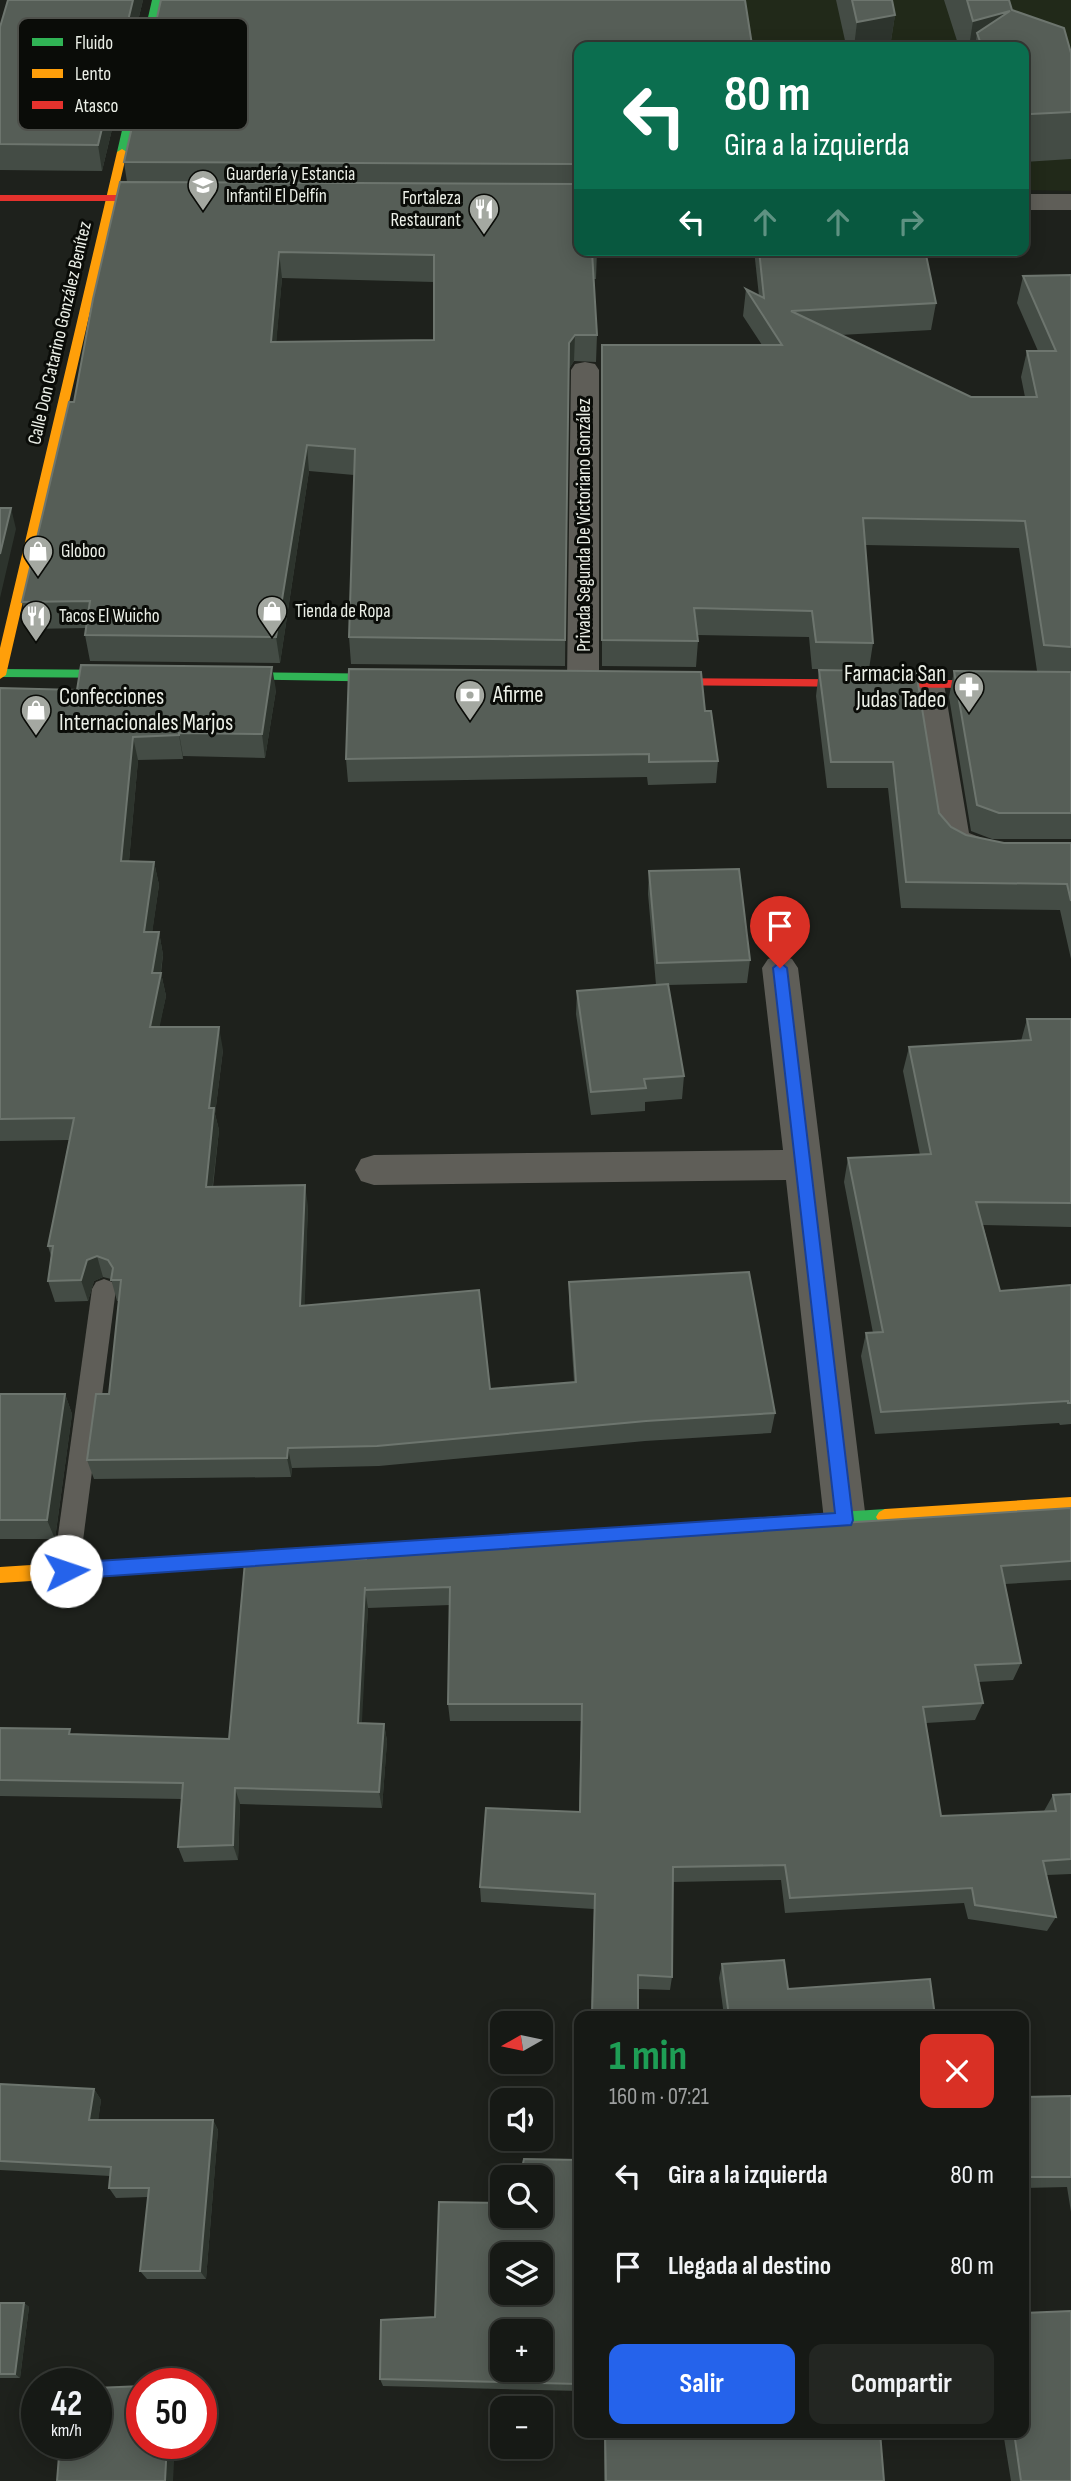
<!DOCTYPE html>
<html lang="es">
<meta charset="utf-8">
<style>
body{margin:0;font-family:"Sofia Sans Condensed",sans-serif;background:#232622;color:#f1f3f6;height:100vh;display:flex;flex-direction:column;font-size:26px;white-space:nowrap}
*{box-sizing:border-box;margin:0}
p{font-size:23px;color:#9ea0a0}
.icon{flex:none;width:38px;height:38px;fill:none;stroke:currentColor;stroke-width:2;stroke-linecap:round;stroke-linejoin:round}
.map{position:relative;flex:1;overflow:hidden}
.drawer{position:absolute;left:574px;top:2011px;width:455px;height:427px;display:flex;flex-direction:column;background:#161915;border-radius:14px;box-shadow:0 4px 18px #0003,0 0 0 2px #353834}
.drawer>*{flex:none}
.guide{position:absolute;left:574px;top:42px;width:455px;height:214px;border-radius:14px;box-shadow:0 4px 18px #0003,0 0 0 2px #353834;background:#0b6e4f;color:#fff;overflow:hidden}
.needle{width:46px;rotate:261deg}
.controls{position:absolute;left:490px;top:2011px;display:grid;gap:14px}
.controls a{display:grid;place-items:center;width:63px;height:63px;border-radius:14px;background:#161915;box-shadow:0 4px 18px #0003,0 0 0 2px #353834;font-size:35px}
.speed{position:absolute;left:21px;top:2368px;display:flex;gap:14px;font-size:35px;font-weight:700;text-align:center}
.speed>*{display:grid;place-content:center;width:91px;height:91px;border-radius:50%;background:#161915;box-shadow:0 4px 18px #0003,0 0 0 2px #353834;line-height:1}
.speed small{font-size:18px;font-weight:400}
.speed .limit{border:10px solid #d22;background:#fff;color:#111}
.pin{position:absolute;display:grid;place-items:center;width:60px;height:60px;color:#fff;margin:-72px -30px;border-radius:50% 50% 50% 0;rotate:-45deg;box-shadow:0 0 7px #0007}
.pin .icon{rotate:45deg}
.me{position:absolute;width:77px;margin:-38px;rotate:86deg;stroke-linejoin:round;filter:drop-shadow(0 0 5px #0008)}
.turn{display:flex;align-items:center;gap:24px;height:147px;padding:0 35px;font-size:32px}
.turn .icon{width:91px;height:91px;stroke-width:2.5}
.turn b{display:block;font-size:49px;line-height:60px}
.lanes{display:flex;align-items:center;height:66px;padding:0 35px;background:#0003;justify-content:center;gap:35px;direction:ltr}
.lanes .off{opacity:.35}
.round{display:grid;place-items:center;flex:none;width:74px;height:74px;border-radius:14px;background:#232622}
.overview{display:flex;align-items:center;justify-content:space-between;height:119px;padding:0 35px}
h1{font-size:42px;font-weight:700;line-height:52px;color:#1e9e55}
.primary-button{display:flex;gap:14px;margin-top:auto;padding:14px 35px}
.primary-button a{flex:1;height:80px;border-radius:14px;background:#2563eb;color:#fff;font-size:28px;font-weight:700;line-height:80px;text-align:center}
.primary-button a+a{background:#232622;color:#f1f3f6}
ul{padding:0;list-style:none}
li{display:flex;align-items:center;gap:21px;height:91px;padding:0 35px}
li div{flex:1}
li b{display:block;font-size:26px}
li em{font-style:normal}
.map>svg:first-child{display:block}
.built{fill:#212919}
.lines{fill:none;stroke-linecap:round;stroke-linejoin:round}
.lane{fill:#5f5e58;fill-rule:evenodd}
.street{fill:#5f5e58;fill-rule:evenodd}
.fast{fill:#30b455;fill-rule:evenodd}
.slow{fill:#ff9f0a;fill-rule:evenodd}
.jam{fill:#e5322d;fill-rule:evenodd}
.wall{fill:#444c45;fill-rule:evenodd}
.shaded-wall{fill:#2d342d}
.building{fill:#565e57;stroke:#6d756e;stroke-width:2;fill-rule:evenodd}
.route{fill:#2563eb;stroke:#184099;stroke-width:2}
.labels{text-anchor:middle;dominant-baseline:central;stroke-width:6;stroke-linejoin:round;paint-order:stroke}
.far-poi-label{font-size:19px;fill:#ecf0e8;stroke:#0a0c08;text-anchor:start}
.far-street-label{font-size:19px;fill:#ecf0e8;stroke:#0a0c08}
.poi-label{font-size:23px;fill:#ecf0e8;stroke:#0a0c08;text-anchor:start}
.key{fill:#0a0c08;stroke:#4e504b;stroke-width:2}
.key-label{font-size:19px;fill:#ecf0e8}
</style>
<div class="map">
<svg width="1071" height="2481" viewBox="0 0 1071 2481">
<rect width="100%" height="100%" fill="#1e211c"/>
<!-- built -->
<path class="built" d="M567,0H1071V191L1024,190V47H579V179Z"/>
<g class="lines">
<!-- lane -->
<path class="lane" d="M104,1279L112,1282L116,1289L79,1571L75,1579L66,1582L57,1579L53,1571L92,1289L96,1282Z"/>
<!-- street -->
<path class="street" d="M1024,194H1071V210H1024Z
M585,362L595,364L599,370V681L594,688L583,691L572,688L567,681L571,370L575,364Z
M928,673L939,677L944,684L969,833L992,842H1071V866C1034,866 958,876 936,839L912,684L917,677Z
M780,955L792,959L798,968L866,1520L860,1533L845,1539L830,1533L824,1520L786,1180L374,1185L361,1181L355,1170L361,1159L374,1155L783,1150L762,968L768,959Z"/>
<!-- fast -->
<path class="fast" d="M152,0H162L127,152L122,155L117,152Z
M0,669L131,670L137,674L131,678L0,677Z
M223,672L400,674L406,678L400,682L218,679L217,676Z
M885,1509L891,1512L894,1517L891,1522L885,1525L558,1547L552,1545L549,1539L552,1533L558,1531Z"/>
<!-- slow -->
<path class="slow" d="M122,149L127,152L6,675L0,679V648L117,152Z
M1071,1497V1513L885,1525L879,1522L876,1517L879,1512L885,1509Z
M558,1531L564,1533L567,1539L564,1545L558,1547L0,1583V1567Z"/>
<!-- jam -->
<path class="jam" d="M0,195H136L141,198L136,201H0Z
M650,678L1071,681V689L645,685L644,682Z"/>
</g>
<!-- wall -->
<path class="wall" d="M8,0H143L102,171L0,170V27Z
M161,0H745L752,45H846L836,0H892L895,15L890,47H579V250H597L596,279H594L597,335L596,362L574,361L568,370L565,666L351,664L349,637L354,475L309,471L280,663L90,661L85,635L86,628L29,629L22,602L69,402H74L93,299L120,182H127L124,162ZM282,278L434,282V340L276,342Z
M944,0H1009L1012,10L1071,53V159L1024,162V47H959Z
M754,250H925L936,303L931,330L840,335L971,397H1025L1021,377L1027,351H1038L1017,303L1023,276L1071,275V839H992L971,831L949,697L954,671L1048,672L1037,671L1019,548L865,545L873,643L869,669H812L809,637L697,635L698,641L696,667L602,666V345H762L743,316L746,289L759,296Z
M819,670L951,827L966,835L1004,843H1071V959L1060,910L901,908L888,788H827L816,696Z
M0,688L77,690H276L265,758L183,756V759L138,760L129,861L154,862L159,885L152,932H159L163,955L161,973L166,996L159,1027L223,1050L215,1114L219,1130L213,1187L308,1206L304,1306L490,1389L574,1382L569,1303V1282L775,1413L771,1433L645,1441L379,1466L292,1468L291,1477L94,1479L87,1460L109,1394L119,1301H117L111,1279L103,1277L94,1281L88,1301L55,1302L48,1281L51,1256L48,1246L69,1140L0,1141Z
M705,711L718,761L716,783L648,785L647,777L348,782L346,759Z
M649,871L750,960L747,983L668,985L684,1076L682,1099L645,1102V1111L591,1115L576,1014L577,991L656,985L648,894Z
M1027,1019H1071V1227L983,1225L1000,1291L1071,1285V1424L1060,1425L1059,1423L875,1434L861,1356L866,1333H873L844,1182L848,1158L920,1155L903,1071L909,1047L1021,1041Z
M0,1394H65L72,1414L55,1539H0Z
M1071,1508V1580L1005,1584L1021,1663L1013,1680L978,1682L983,1703L975,1720L926,1723L941,1816L1044,1811L1053,1795L1071,1794V1874L1047,1875L1056,1917L1047,1931L968,1919L964,1903L785,1913L781,1880L673,1882L672,1977L670,1990L638,1989V2016H591L594,1909L481,1902L480,1887L579,1812L581,1721H450L448,1704L450,1605L368,1608L361,1723L384,1724L387,1741L382,1808L240,1804L238,1860L184,1862L178,1847L182,1799L0,1796V1728L72,1734L229,1739L366,1559Z
M722,1964L788,1989L935,2016H724L719,1978Z
M0,2084L94,2089L101,2100L98,2120H213L218,2130L206,2279H147L140,2271L148,2197L116,2198L109,2188L110,2176L0,2170Z
M1071,2096V2212L1067,2187L1024,2188V2097Z
M579,2160V2391L383,2386L380,2379L435,2317L502,2216Z
M0,2303H24L29,2307L20,2378H0Z
M604,2432H880L884,2481H604Z
M1003,2432H1024L1071,2481H1011Z"/>
<!-- shaded-wall -->
<path class="shaded-wall" d="M133,0H143L102,171L98,145Z
M1010,11L977,33L975,47H969L973,21Z
M895,15L890,47H854L857,22Z
M279,252L282,278L274,369L271,342Z
M575,335L574,361L568,370L569,343Z
M307,445L309,471L280,663L276,637Z
M11,508L16,529L0,598V554Z
M272,667L276,690L265,758L262,734Z
M179,733L183,756V759L179,735Z
M133,737L138,760L127,884L121,861Z
M154,862L159,885L149,955L144,932Z
M159,932L163,955L160,976L161,973L166,996L155,1049L150,1027L152,973Z
M219,1027L223,1050L215,1114L219,1130L210,1208L206,1187L209,1108Z
M305,1185L308,1206L304,1327L300,1306Z
M97,1256L103,1277L94,1281L88,1301L81,1280L87,1260Z
M65,1394L72,1414L55,1539L47,1520Z
M288,1448L292,1468L291,1477L287,1458Z
M365,1590L368,1608L361,1740L358,1723Z
M384,1724L387,1741L382,1808L379,1792Z
M235,1788L240,1804L238,1860L233,1845Z
M94,2089L101,2100L97,2130L89,2120Z
M213,2120L218,2130L206,2279L200,2271Z
M24,2303L29,2307L20,2378L15,2374Z
M167,2443H175L173,2481H165Z"/>
<!-- building -->
<path class="building" d="M8,0H133L98,145L0,144V27Z
M161,0H745L752,45H883L884,47H579V164L124,162Z
M852,0H892L895,15L857,22Z
M967,0H1009L1012,10L1064,28L1071,53V112L1031,114L1024,112V47H982L977,33L1010,11L973,21Z
M120,182L579,184V250H597V252H592L597,335H575L569,343L565,640L349,637L355,449L307,445L276,637L85,635L90,601L22,602L69,402H74L93,299ZM279,252L434,255V340L271,342Z
M759,250H925L936,303L791,311L971,397H1037L1027,351H1056L1023,276L1071,275V647L1044,645L1025,521L863,518L873,643L816,642L812,611L694,608L698,641L602,640V345H782L746,289L764,298Z
M0,508H11L0,554Z
M81,665L272,667L262,734L179,733V735L133,737L121,861L154,862L144,932H159L152,973H161L150,1027H219L209,1108H214L206,1187L305,1185L300,1306L479,1290L490,1389L576,1382L569,1282L749,1272L775,1413L646,1421L377,1446L288,1448L287,1458L87,1460L96,1394H109L121,1280H111L113,1268L108,1260L97,1256L87,1260L81,1280L48,1281L53,1246H48L74,1118L0,1119V688L77,690Z
M349,669L701,672L705,711H711L718,761L649,762V754L346,759Z
M819,670L916,671L939,813L951,827L966,835L1004,843H1071V901L1067,884L906,882L893,762H831Z
M954,671L1071,672V813H999L977,805Z
M739,869L750,960L657,963L649,871Z
M668,984L684,1076L644,1079L646,1088L591,1092L577,991Z
M1027,1019H1071V1203L976,1202L1000,1291L1071,1285V1403H1068V1401L881,1412L866,1333L883,1332L848,1158L931,1154L909,1047L1031,1040Z
M0,1394H65L47,1520H0Z
M1071,1508V1561L1001,1566L1021,1663L975,1665L983,1703L923,1707L941,1816L1056,1811L1053,1795L1071,1794V1859L1043,1861L1056,1917L975,1905L972,1888L790,1898L785,1865L673,1867L672,1977L638,1975V2016H592L595,1894L480,1887L486,1808L580,1812L582,1704H448L450,1587L365,1590V1587L358,1723L384,1724L379,1792L235,1788L233,1845L178,1847L183,1783L0,1780V1728L70,1729L69,1734L229,1739L245,1562L366,1559V1554Z
M784,1960L788,1989L930,1979L935,2016H729L722,1964Z
M0,2084L94,2089L89,2120H213L200,2271H140L149,2188H109L111,2167L0,2161Z
M1071,2096V2177H1024V2097Z
M524,2159L579,2160V2384L380,2379L381,2320L435,2317L439,2202L502,2203V2216H541V2177H520ZM502,2254H541V2292H502ZM502,2331H541V2370H502Z
M0,2303H24L15,2374H0Z
M1071,2311V2481H1021L1014,2432H1024V2313Z
M142,2386V2443H167L165,2481H57L60,2443H96V2388Z
M605,2432H880L884,2481H606Z"/>
<!-- route -->
<path class="route" d="M780,962L787,968L853,1520L851,1525L66,1579L60,1577L57,1571L60,1566L66,1563L835,1513L773,968Z"/>
<!-- icons -->
<defs>
<g id="school-pin" transform="scale(1.575)"><path d="M0 17L-7.5 6A9.5 9.5 0 1 1 7.5 6Z" fill="#a4a8a1" stroke="#0a0c08"/><path d="M0-5L7-2L0 1L-7-2ZM-4 1L0 2.5L4 1V4Q0 6-4 4Z" fill="#fff"/></g>
<g id="restaurant-pin" transform="scale(1.575)"><path d="M0 17L-7.5 6A9.5 9.5 0 1 1 7.5 6Z" fill="#a4a8a1" stroke="#0a0c08"/><path d="M-5-6h1v4h1v-4h1v4h1v-4h1v5L-1.5 .5V6h-2V.5L-5-1ZM5-6V6H3V1.5H1.5Q1.5-4 5-6Z" fill="#fff"/></g>
<g id="shop-pin" transform="scale(1.575)"><path d="M0 17L-7.5 6A9.5 9.5 0 1 1 7.5 6Z" fill="#a4a8a1" stroke="#0a0c08"/><path d="M-5-2.5h2.3a2.7 3.5 0 0 1 5.4 0H5L5.5 6h-11ZM-1.5-2.5h3a1.5 2.3 0 0 0-3 0Z" fill="#fff"/></g>
<g id="pharmacy-pin" transform="scale(1.575)"><path d="M0 17L-7.5 6A9.5 9.5 0 1 1 7.5 6Z" fill="#a4a8a1" stroke="#0a0c08"/><path d="M-2-6h4v4h4v4h-4v4h-4v-4h-4v-4h4Z" fill="#fff"/></g>
<g id="bank-pin" transform="scale(1.575)"><path d="M0 17L-7.5 6A9.5 9.5 0 1 1 7.5 6Z" fill="#a4a8a1" stroke="#0a0c08"/><path d="M-6-4H6V4H-6ZM0-2.3a2.3 2.3 0 1 0 0 4.6a2.3 2.3 0 1 0 0-4.6Z" fill="#fff"/></g>
</defs>
<g fill-rule="evenodd">
<use href="#school-pin" x="203" y="185"/>
<use href="#restaurant-pin" x="484" y="209"/>
<use href="#shop-pin" x="38" y="551"/>
<use href="#shop-pin" x="272" y="611"/>
<use href="#restaurant-pin" x="36" y="616"/>
<use href="#pharmacy-pin" x="969" y="687"/>
<use href="#bank-pin" x="470" y="695"/>
<use href="#shop-pin" x="36" y="710"/>
</g>
<g class="labels">
<!-- far-poi labels -->
<g class="far-poi-label">
<text x="226" y="174">Guardería y Estancia<tspan x="226" dy="22">Infantil El Delfín</tspan></text>
<text x="461" y="198" text-anchor="end">Fortaleza<tspan x="461" dy="22">Restaurant</tspan></text>
<text x="61" y="551">Globoo</text>
<text x="295" y="611">Tienda de Ropa</text>
<text x="59" y="616">Tacos El Wuicho</text>
</g>
<!-- far-street labels -->
<g class="far-street-label">
<text transform="translate(60 333) rotate(-77)">Calle Don Catarino González Benítez</text>
<text transform="translate(584 525) rotate(-90)">Privada Segunda De Victoriano González</text>
</g>
<!-- poi labels -->
<g class="poi-label">
<text x="946" y="674" text-anchor="end">Farmacia San<tspan x="946" dy="26">Judas Tadeo</tspan></text>
<text x="493" y="695">Afirme</text>
<text x="59" y="697">Confecciones<tspan x="59" dy="26">Internacionales Marjos</tspan></text>
</g>
</g>
<!-- legend -->
<rect x="18" y="18" width="230" height="112" rx="10" class="key"/>
<rect x="32" y="38" width="31" height="8" fill="#30b455"/>
<rect x="32" y="69" width="31" height="9" fill="#ff9f0a"/>
<rect x="32" y="101" width="31" height="8" fill="#e5322d"/>
<g class="key-label">
<text x="75" y="49">Fluido</text>
<text x="75" y="80">Lento</text>
<text x="75" y="112">Atasco</text>
</g>
</svg>
<div class="controls">
<a><svg class="needle" viewBox="-14 -14 28 28"><path d="M0-13l5 13h-10z" fill="#e53935"/><path d="M0 13l5-13h-10z" fill="#9ea0a0"/></svg></a>
<a><svg class="icon" aria-label="sound" viewBox="0 0 24 24"><path d="M4 9h4l5-4v14l-5-4H4zM17 9q2 3 0 6"/></svg></a>
<a><svg class="icon" aria-label="search" viewBox="0 0 24 24"><circle cx="10" cy="10" r="6"/><path d="M15 15l6 6"/></svg></a>
<a><svg class="icon" aria-label="layers" viewBox="0 0 24 24"><path d="M12 4l9 5-9 5-9-5zM3 14l9 5 9-5"/></svg></a>
<a>+</a>
<a>−</a>
</div>
<div class="speed"><div>42<small>km/h</small></div><div class="limit">50</div></div>
<div class="pin" style="left:780px;top:968px;background:#d93025"><svg class="icon" aria-label="arrive" viewBox="0 0 24 24"><path d="M6 21V4h12l-3 4 3 4H6"/></svg></div>
<svg class="me" style="left:66px;top:1571px" viewBox="-20 -20 40 40"><circle r="19" fill="#fff"/><path d="M0-13L10 11 0 6-10 11z" fill="#2563eb"/></svg>
<div class="guide">
<div class="turn"><svg class="icon" aria-label="left" viewBox="0 0 24 24"><path d="M17 20v-9H6M10 6l-5 5 5 5"/></svg><div><b>80 m</b>Gira a la izquierda</div></div>
<div class="lanes"><svg class="icon" aria-label="left" viewBox="0 0 24 24"><path d="M17 20v-9H6M10 6l-5 5 5 5"/></svg><svg class="icon off" aria-label="ahead" viewBox="0 0 24 24"><path d="M12 20V5M6 11l6-6 6 6"/></svg><svg class="icon off" aria-label="ahead" viewBox="0 0 24 24"><path d="M12 20V5M6 11l6-6 6 6"/></svg><svg class="icon off" aria-label="right" viewBox="0 0 24 24"><path d="M7 20v-9h11M14 6l5 5-5 5"/></svg></div>
</div>
<section class="drawer">
<div class="overview"><div><h1>1 min</h1><p>160 m · 07:21</p></div><a class="round" style="background:#d93025;color:#fff"><svg class="icon" aria-label="close" viewBox="0 0 24 24"><path d="M6 6l12 12M18 6L6 18"/></svg></a></div>
<ul>
<li><svg class="icon" aria-label="left" viewBox="0 0 24 24"><path d="M17 20v-9H6M10 6l-5 5 5 5"/></svg><div><b>Gira a la izquierda</b></div><em>80 m</em></li>
<li><svg class="icon" aria-label="arrive" viewBox="0 0 24 24"><path d="M6 21V4h12l-3 4 3 4H6"/></svg><div><b>Llegada al destino</b></div><em>80 m</em></li>
</ul>
<div class="primary-button"><a>Salir</a><a>Compartir</a></div>
</section>
</div>
